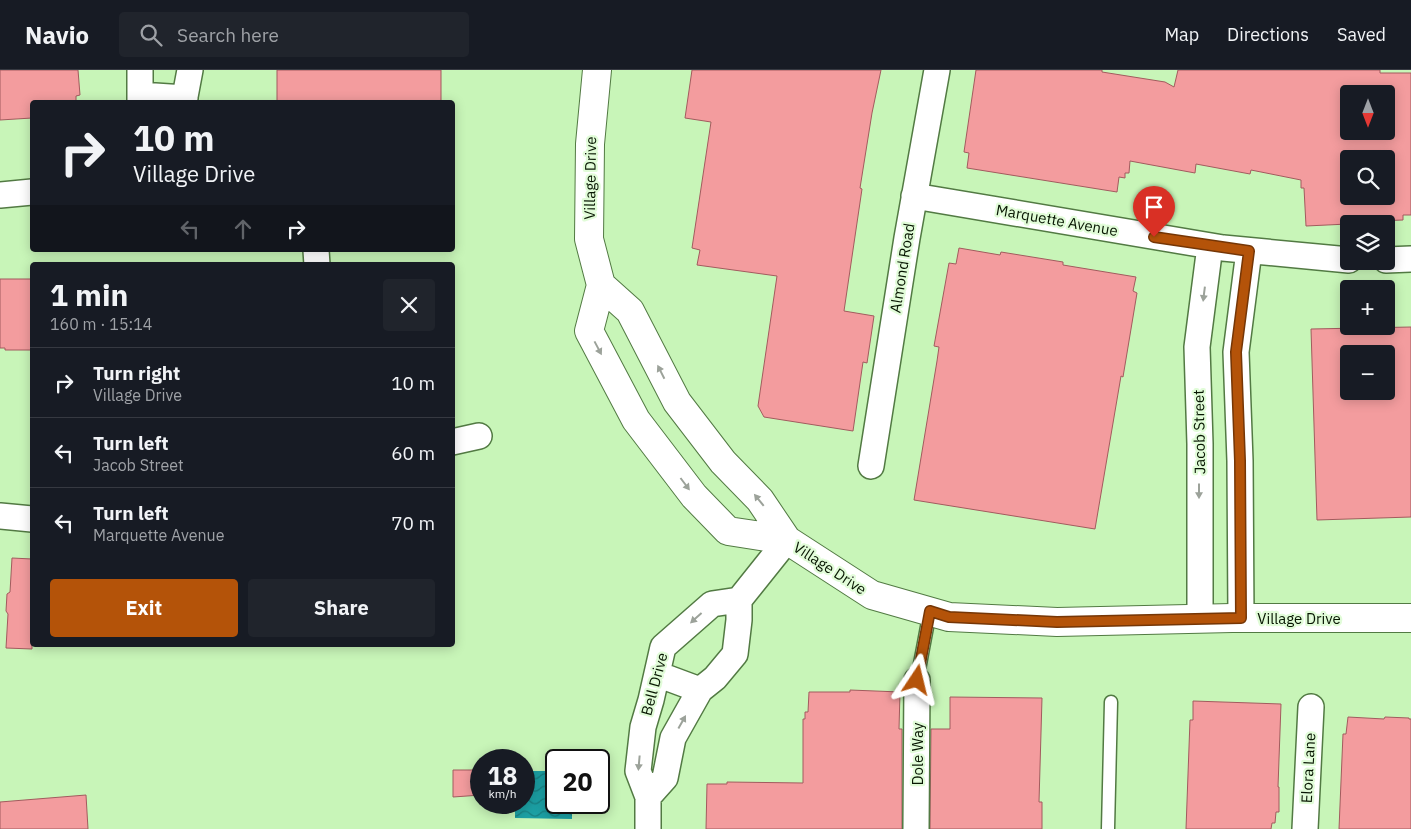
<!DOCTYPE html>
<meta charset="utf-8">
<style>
body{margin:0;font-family:"IBM Plex Sans",sans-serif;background:#20242c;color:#f1f3f6;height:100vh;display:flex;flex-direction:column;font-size:19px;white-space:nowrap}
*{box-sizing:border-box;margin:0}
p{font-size:16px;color:#9ea1a6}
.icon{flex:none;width:28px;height:28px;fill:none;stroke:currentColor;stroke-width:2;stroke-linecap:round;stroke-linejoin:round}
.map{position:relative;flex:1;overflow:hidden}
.sheet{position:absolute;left:30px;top:192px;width:425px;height:385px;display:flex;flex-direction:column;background:#171b24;border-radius:5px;box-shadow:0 2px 12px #0003}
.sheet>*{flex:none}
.banner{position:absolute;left:30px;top:30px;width:425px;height:152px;border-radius:5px;box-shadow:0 2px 12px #0003;background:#171b24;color:#f1f3f6;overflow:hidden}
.needle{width:32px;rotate:180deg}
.buttons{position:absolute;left:1340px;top:15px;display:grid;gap:10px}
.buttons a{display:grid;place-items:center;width:55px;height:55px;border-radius:5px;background:#171b24;box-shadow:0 2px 12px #0003;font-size:25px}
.speed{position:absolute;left:470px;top:679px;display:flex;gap:10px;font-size:25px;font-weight:700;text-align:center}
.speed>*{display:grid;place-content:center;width:65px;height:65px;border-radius:50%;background:#171b24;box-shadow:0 2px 12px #0003;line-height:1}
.speed small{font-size:12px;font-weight:400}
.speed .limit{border:2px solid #111;border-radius:8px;background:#fff;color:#111}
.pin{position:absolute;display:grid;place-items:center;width:42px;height:42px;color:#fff;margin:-51px -21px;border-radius:50% 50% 50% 0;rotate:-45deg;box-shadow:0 0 5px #0007}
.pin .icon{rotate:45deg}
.me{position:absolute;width:55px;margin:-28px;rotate:10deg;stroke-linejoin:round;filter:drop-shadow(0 0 4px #0008)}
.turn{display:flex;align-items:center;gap:18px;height:105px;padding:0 20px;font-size:22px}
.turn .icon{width:65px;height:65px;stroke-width:2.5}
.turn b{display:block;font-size:35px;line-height:42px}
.lanes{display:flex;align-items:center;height:48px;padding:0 20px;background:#0003;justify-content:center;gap:25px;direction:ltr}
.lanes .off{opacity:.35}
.round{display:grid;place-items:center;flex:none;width:52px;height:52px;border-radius:5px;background:#20242c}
.headline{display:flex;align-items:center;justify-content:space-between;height:85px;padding:0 20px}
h1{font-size:30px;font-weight:700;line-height:38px}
.primary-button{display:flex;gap:10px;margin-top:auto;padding:10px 20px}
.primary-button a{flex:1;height:58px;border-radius:5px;background:#b45309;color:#fff;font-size:20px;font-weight:700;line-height:58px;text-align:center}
.primary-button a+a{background:#20242c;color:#f1f3f6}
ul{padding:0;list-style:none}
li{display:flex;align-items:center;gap:15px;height:70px;padding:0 20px;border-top:1px solid #363941}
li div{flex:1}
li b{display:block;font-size:19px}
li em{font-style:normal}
header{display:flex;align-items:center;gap:30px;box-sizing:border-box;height:70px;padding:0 25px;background:#171b24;border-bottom:1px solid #363941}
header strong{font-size:24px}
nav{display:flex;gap:28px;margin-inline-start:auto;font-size:18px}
.search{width:350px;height:45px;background:#20242c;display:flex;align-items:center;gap:12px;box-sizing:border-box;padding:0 18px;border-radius:5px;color:#9ea1a6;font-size:19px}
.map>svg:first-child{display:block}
.water{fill:url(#water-waves)}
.building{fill:#f39c9e;stroke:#a25b5e;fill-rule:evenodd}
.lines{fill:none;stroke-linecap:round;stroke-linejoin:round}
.lane-casing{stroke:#527a43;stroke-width:15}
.street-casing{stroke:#527a43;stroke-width:28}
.secondary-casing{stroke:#527a43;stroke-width:30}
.lane{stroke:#fff;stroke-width:12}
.street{stroke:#fff;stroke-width:25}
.secondary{stroke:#fff;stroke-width:28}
.oneway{fill:#9ca29a}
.route-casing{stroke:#753606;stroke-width:12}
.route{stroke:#b45309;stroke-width:9}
.labels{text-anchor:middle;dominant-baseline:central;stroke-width:4.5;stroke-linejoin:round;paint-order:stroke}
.street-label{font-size:15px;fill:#071602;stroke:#e1fcd8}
</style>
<header>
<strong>Navio</strong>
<div class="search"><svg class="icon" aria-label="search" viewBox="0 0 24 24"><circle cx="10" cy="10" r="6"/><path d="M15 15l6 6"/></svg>Search here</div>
<nav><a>Map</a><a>Directions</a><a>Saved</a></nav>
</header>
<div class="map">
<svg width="1411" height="759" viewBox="0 0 1411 759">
<defs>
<pattern id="water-waves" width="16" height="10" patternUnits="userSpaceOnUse" patternTransform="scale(1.25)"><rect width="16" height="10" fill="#1ca0a4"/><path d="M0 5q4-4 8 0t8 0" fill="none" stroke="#178183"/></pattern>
</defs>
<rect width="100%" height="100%" fill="#c8f5b8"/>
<!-- water -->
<path class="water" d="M524,701H556V732L572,733V749L515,748V737L503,736V733L524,732Z"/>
<!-- building -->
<path class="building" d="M0,0H78L80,25L76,26V32H32V48L0,50Z
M277,0H441V32H277Z
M692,0H881L872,43L860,118L862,119L844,241L874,246L867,293L863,292L853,361L764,347L758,336L777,206L697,195L700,180L692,178L711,52L685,48Z
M976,0H1102V2L1165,12L1174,17L1178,0H1380V3H1411V145H1403V150L1348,152V154L1306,156L1304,118H1301V110L1251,100L1250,104L1196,94L1195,103L1130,91L1129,103H1125V108L1119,107L1117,122L967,98L969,83L964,82ZM1349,24H1386V61H1349ZM1349,89H1386V126H1349Z
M959,178L1000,185L1001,182L1063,192V195L1136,207L1133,221L1137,223L1123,307L1121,306L1095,459L914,430L937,291L939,277L934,276L949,193L956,194Z
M0,209H32V280H5V278H0Z
M1411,257V447L1317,450L1311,259ZM1349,284H1386V321H1349Z
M12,488L32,489V579L6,578L8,544L6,541L7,524L10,522Z
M850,620L900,622L899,659H902V759H706L707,714H727V712L803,713V649H805V642H808L809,622H850Z
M950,627L1042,628L1039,732H1042V759H930L931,659H950Z
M1193,631L1281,634L1278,717H1279V742H1276L1275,753H1272L1271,759H1186L1190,650H1193Z
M1348,647L1384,649L1385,647L1409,648V649H1411V759H1339L1343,664H1346Z
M453,700H481V725L453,727Z
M86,725L88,759H0V732Z"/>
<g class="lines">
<!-- lane casing -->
<g class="lane-casing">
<path id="lane" d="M917,610L930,541
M1108,759L1111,632"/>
</g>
<!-- street casing -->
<g class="street-casing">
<path id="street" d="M140,25L185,28
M140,32V0
M184,32L190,0
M0,125L32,122
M914,126L1223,178L1349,190
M316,180L317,195
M1386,190L1411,189
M452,372L479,366
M871,396L907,168L937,0
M0,446L32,449
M739,530L787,470
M1241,548L1240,391L1236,282L1249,181
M1200,549V374L1197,277L1210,176
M657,604L700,620
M648,727L665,708L673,668L700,620L715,608L735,584L739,550V530
M648,759V727L638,701L643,657L651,630L663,577L712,534L739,530
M916,759L917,610
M1305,759L1311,637"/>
</g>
<!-- secondary casing -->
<g class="secondary-casing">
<path id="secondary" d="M597,0L590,74L589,169L601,215L589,261L636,350L694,426L728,461L787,470
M601,215L630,241L677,332L723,392L760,430L787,470L872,525L949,547L1057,552L1232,548H1411"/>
</g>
<!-- lane -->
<use href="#lane" class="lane"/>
<!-- street -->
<use href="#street" class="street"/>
<!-- secondary -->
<use href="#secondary" class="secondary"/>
</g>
<!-- one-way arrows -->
<defs><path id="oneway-solid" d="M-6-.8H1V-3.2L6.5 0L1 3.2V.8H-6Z" transform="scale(1.25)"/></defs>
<g class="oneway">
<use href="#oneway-solid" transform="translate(1204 224) rotate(97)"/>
<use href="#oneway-solid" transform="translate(598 278) rotate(62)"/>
<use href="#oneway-solid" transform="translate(661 302) rotate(-117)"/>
<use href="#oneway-solid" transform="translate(685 414) rotate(53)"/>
<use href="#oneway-solid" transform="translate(1199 421) rotate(90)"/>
<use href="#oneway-solid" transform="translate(759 430) rotate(-129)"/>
<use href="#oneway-solid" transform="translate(696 548) rotate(138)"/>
<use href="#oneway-solid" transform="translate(682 652) rotate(-61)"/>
<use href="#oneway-solid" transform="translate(639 693) rotate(95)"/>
</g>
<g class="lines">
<!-- route casing -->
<g class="route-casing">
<path id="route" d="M917,610L930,541L949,547L1057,552L1241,548L1240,391L1236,282L1249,181L1154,167"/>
</g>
<!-- route -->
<use href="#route" class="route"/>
</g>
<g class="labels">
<!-- street labels -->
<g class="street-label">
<text transform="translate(590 108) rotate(-89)">Village Drive</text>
<text transform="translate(1057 150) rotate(10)">Marquette Avenue</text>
<text transform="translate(902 198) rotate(-81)">Almond Road</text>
<text transform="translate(1199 362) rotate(-91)">Jacob Street</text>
<text transform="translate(830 498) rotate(33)">Village Drive</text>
<text x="1299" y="548">Village Drive</text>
<text transform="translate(654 614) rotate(-75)">Bell Drive</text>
<text transform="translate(917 684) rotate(-90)">Dole Way</text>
<text transform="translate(1308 698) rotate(-87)">Elora Lane</text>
</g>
</g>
</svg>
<div class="buttons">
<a><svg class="needle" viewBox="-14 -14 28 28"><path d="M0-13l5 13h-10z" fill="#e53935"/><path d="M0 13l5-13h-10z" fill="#9ea1a6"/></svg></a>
<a><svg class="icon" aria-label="search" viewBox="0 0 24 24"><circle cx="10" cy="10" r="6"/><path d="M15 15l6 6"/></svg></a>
<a><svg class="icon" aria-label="layers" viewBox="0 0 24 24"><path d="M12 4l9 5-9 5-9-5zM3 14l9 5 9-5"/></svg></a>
<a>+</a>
<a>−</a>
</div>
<div class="speed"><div>18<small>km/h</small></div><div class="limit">20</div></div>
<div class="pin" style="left:1154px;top:167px;background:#d93025"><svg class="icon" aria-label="arrive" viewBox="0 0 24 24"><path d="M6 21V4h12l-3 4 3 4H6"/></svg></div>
<svg class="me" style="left:917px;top:610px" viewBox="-20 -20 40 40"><path d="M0-17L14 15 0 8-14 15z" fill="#b45309" stroke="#fff" stroke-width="4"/></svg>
<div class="banner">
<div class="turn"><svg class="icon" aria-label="right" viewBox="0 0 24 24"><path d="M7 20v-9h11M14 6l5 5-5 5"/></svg><div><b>10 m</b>Village Drive</div></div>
<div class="lanes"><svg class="icon off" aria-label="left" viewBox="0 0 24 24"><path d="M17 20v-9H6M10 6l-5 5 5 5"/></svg><svg class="icon off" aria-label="ahead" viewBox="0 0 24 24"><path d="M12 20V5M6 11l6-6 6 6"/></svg><svg class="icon" aria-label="right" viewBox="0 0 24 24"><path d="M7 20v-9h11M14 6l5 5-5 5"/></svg></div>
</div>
<section class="sheet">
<div class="headline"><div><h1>1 min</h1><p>160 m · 15:14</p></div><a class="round"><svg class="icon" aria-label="close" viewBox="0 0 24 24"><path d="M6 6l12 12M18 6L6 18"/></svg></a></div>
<ul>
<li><svg class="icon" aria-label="right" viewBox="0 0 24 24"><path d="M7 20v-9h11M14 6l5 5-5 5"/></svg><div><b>Turn right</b><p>Village Drive</p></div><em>10 m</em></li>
<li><svg class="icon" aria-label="left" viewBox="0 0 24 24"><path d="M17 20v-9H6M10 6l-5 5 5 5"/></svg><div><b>Turn left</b><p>Jacob Street</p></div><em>60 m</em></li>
<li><svg class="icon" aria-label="left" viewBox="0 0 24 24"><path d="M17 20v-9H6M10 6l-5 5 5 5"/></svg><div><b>Turn left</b><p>Marquette Avenue</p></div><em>70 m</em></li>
</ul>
<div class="primary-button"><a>Exit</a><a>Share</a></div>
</section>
</div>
